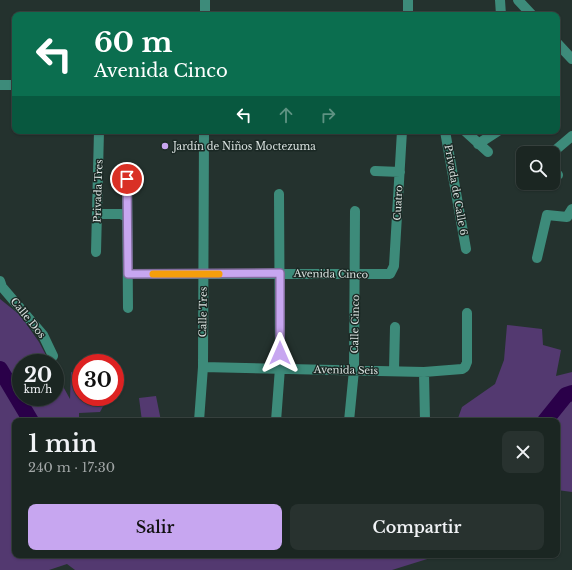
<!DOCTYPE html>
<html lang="es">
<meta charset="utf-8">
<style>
body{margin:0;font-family:"Libre Baskerville",serif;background:#28322f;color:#f1f3f6;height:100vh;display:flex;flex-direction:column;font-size:15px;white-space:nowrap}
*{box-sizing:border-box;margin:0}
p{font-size:13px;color:#a0a5a5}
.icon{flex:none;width:22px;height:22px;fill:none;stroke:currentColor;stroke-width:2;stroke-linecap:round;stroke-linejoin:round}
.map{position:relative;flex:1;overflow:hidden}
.drawer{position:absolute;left:12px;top:418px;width:548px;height:140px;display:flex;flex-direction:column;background:#1b2622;border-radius:8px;box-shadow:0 1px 3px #0004,0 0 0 1px #394340}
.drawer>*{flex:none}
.top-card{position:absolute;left:12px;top:12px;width:548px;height:122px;border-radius:8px;box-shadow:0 1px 3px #0004,0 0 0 1px #394340;background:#0b6e4f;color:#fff;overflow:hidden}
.buttons{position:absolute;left:516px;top:146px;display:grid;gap:8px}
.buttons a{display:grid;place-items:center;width:44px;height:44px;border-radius:8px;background:#1b2622;box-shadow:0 1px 3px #0004,0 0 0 1px #394340;font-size:20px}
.speed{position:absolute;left:12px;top:354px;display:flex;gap:8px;font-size:20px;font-weight:700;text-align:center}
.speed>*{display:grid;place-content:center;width:52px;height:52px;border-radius:50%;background:#1b2622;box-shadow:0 1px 3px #0004,0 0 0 1px #394340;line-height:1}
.speed small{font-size:10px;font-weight:400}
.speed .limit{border:6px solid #d22;background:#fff;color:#111}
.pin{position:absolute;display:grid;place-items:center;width:34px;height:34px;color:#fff;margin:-17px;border:2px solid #fff;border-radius:50%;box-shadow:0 1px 4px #0007}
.me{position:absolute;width:44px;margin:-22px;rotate:0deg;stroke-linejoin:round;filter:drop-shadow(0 0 3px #0008)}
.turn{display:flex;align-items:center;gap:14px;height:84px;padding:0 16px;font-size:18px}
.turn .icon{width:52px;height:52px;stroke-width:2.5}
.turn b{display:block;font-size:28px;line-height:34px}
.lanes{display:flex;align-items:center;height:38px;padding:0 16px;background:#0003;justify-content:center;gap:20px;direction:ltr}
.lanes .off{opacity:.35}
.round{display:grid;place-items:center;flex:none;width:42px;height:42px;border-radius:8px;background:#28322f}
.headline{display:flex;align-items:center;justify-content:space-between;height:68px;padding:0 16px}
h1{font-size:24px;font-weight:600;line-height:30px}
.primary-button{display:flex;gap:8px;margin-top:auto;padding:8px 16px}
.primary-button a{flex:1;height:46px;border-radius:8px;background:#c7a6f0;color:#111;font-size:16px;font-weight:600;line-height:46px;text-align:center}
.primary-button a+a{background:#28322f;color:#f1f3f6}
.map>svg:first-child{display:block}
.green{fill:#533970}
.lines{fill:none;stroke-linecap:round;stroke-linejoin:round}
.river{stroke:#2a0049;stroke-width:16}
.minor{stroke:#3d8b7a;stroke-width:10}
.route-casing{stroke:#816c9c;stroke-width:10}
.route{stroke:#c7a6f0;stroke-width:7}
.slow{stroke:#f59e0b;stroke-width:7}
.poi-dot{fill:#c7a6f0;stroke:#1a2824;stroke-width:1.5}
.labels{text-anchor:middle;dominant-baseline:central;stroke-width:3;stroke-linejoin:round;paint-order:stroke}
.poi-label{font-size:10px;fill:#d9e1df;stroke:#1a2824;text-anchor:start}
.street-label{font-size:10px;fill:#d9e1df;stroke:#1a2824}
</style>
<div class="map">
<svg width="572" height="570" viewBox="0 0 572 570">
<rect width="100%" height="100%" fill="#24322e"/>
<!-- green -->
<path class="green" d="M0,299L20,315L39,342L50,363H21V397H55V372L70,399L71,372L81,375V397H107V399L100,412L79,413V421H15V555H440L392,570H75L67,564L49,570H0Z
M507,325L542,329L543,345L561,350L556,376L572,372V492L557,490V421H457L462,407L495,384L504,360Z
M156,396L161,421H142L139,398Z"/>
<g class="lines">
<!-- river -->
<path class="river" d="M0,369L31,421
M545,421L566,395L572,393"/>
<!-- minor -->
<path class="minor" d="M205,0V15
M500,0L501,15
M518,0L532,15
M408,15V0
M557,43L572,59
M0,85H15
M445,131L466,249
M465,131L488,152
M478,144L498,131
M552,153L572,136
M553,169L558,175
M375,171L400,172
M127,179L128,308
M97,214H121L127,217
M567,217L572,209
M96,252L99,131
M537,258L547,215L567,217
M128,274H390L394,266L402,131
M0,281L2,287L43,335L53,356
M203,367L424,372L462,369L465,367L467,362V313
M394,370L395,327
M424,372L425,421
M199,421L203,367L204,131
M276,421L280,368L279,194
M349,421L354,370L355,211"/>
</g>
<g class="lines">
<!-- route casing -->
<g class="route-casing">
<path id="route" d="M127,179L128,274L280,273V353"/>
</g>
<!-- route -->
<use href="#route" class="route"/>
<!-- slow -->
<path class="slow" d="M153,274H219"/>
</g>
<!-- markers -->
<circle class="poi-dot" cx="165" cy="146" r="4"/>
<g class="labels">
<!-- poi labels -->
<g class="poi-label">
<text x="173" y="146">Jardín de Niños Moctezuma</text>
</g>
<!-- street labels -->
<g class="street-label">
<text transform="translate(456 190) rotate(80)">Privada de Calle 6</text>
<text transform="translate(98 191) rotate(-88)">Privada Tres</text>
<text transform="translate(398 203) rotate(-87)">Cuatro</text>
<text transform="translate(331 274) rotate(1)">Avenida Cinco</text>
<text transform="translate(203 312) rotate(-89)">Calle Tres</text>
<text transform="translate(28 318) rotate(51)">Calle Dos</text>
<text transform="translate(355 324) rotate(-89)">Calle Cinco</text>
<text transform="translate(346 370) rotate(1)">Avenida Seis</text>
</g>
</g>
</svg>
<div class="buttons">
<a><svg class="icon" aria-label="search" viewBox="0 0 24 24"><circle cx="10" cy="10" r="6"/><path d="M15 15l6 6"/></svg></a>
</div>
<div class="speed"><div>20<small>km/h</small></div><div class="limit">30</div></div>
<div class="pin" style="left:127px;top:179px;background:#d93025"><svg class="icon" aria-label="arrive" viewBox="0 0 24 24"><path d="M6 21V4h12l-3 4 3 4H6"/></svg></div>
<svg class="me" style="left:280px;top:353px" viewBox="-20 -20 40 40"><path d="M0-17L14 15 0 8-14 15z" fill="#c7a6f0" stroke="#fff" stroke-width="4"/></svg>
<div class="top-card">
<div class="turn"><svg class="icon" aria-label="left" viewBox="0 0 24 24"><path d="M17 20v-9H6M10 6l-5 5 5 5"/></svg><div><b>60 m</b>Avenida Cinco</div></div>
<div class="lanes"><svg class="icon" aria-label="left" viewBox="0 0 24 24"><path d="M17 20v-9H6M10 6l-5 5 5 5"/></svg><svg class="icon off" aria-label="ahead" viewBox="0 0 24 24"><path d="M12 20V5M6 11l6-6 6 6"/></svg><svg class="icon off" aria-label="right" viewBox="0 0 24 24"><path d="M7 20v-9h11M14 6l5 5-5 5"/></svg></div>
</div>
<section class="drawer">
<div class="headline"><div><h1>1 min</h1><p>240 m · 17:30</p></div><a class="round"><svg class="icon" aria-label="close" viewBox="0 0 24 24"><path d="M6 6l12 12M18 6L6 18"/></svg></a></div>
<div class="primary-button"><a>Salir</a><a>Compartir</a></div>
</section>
</div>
